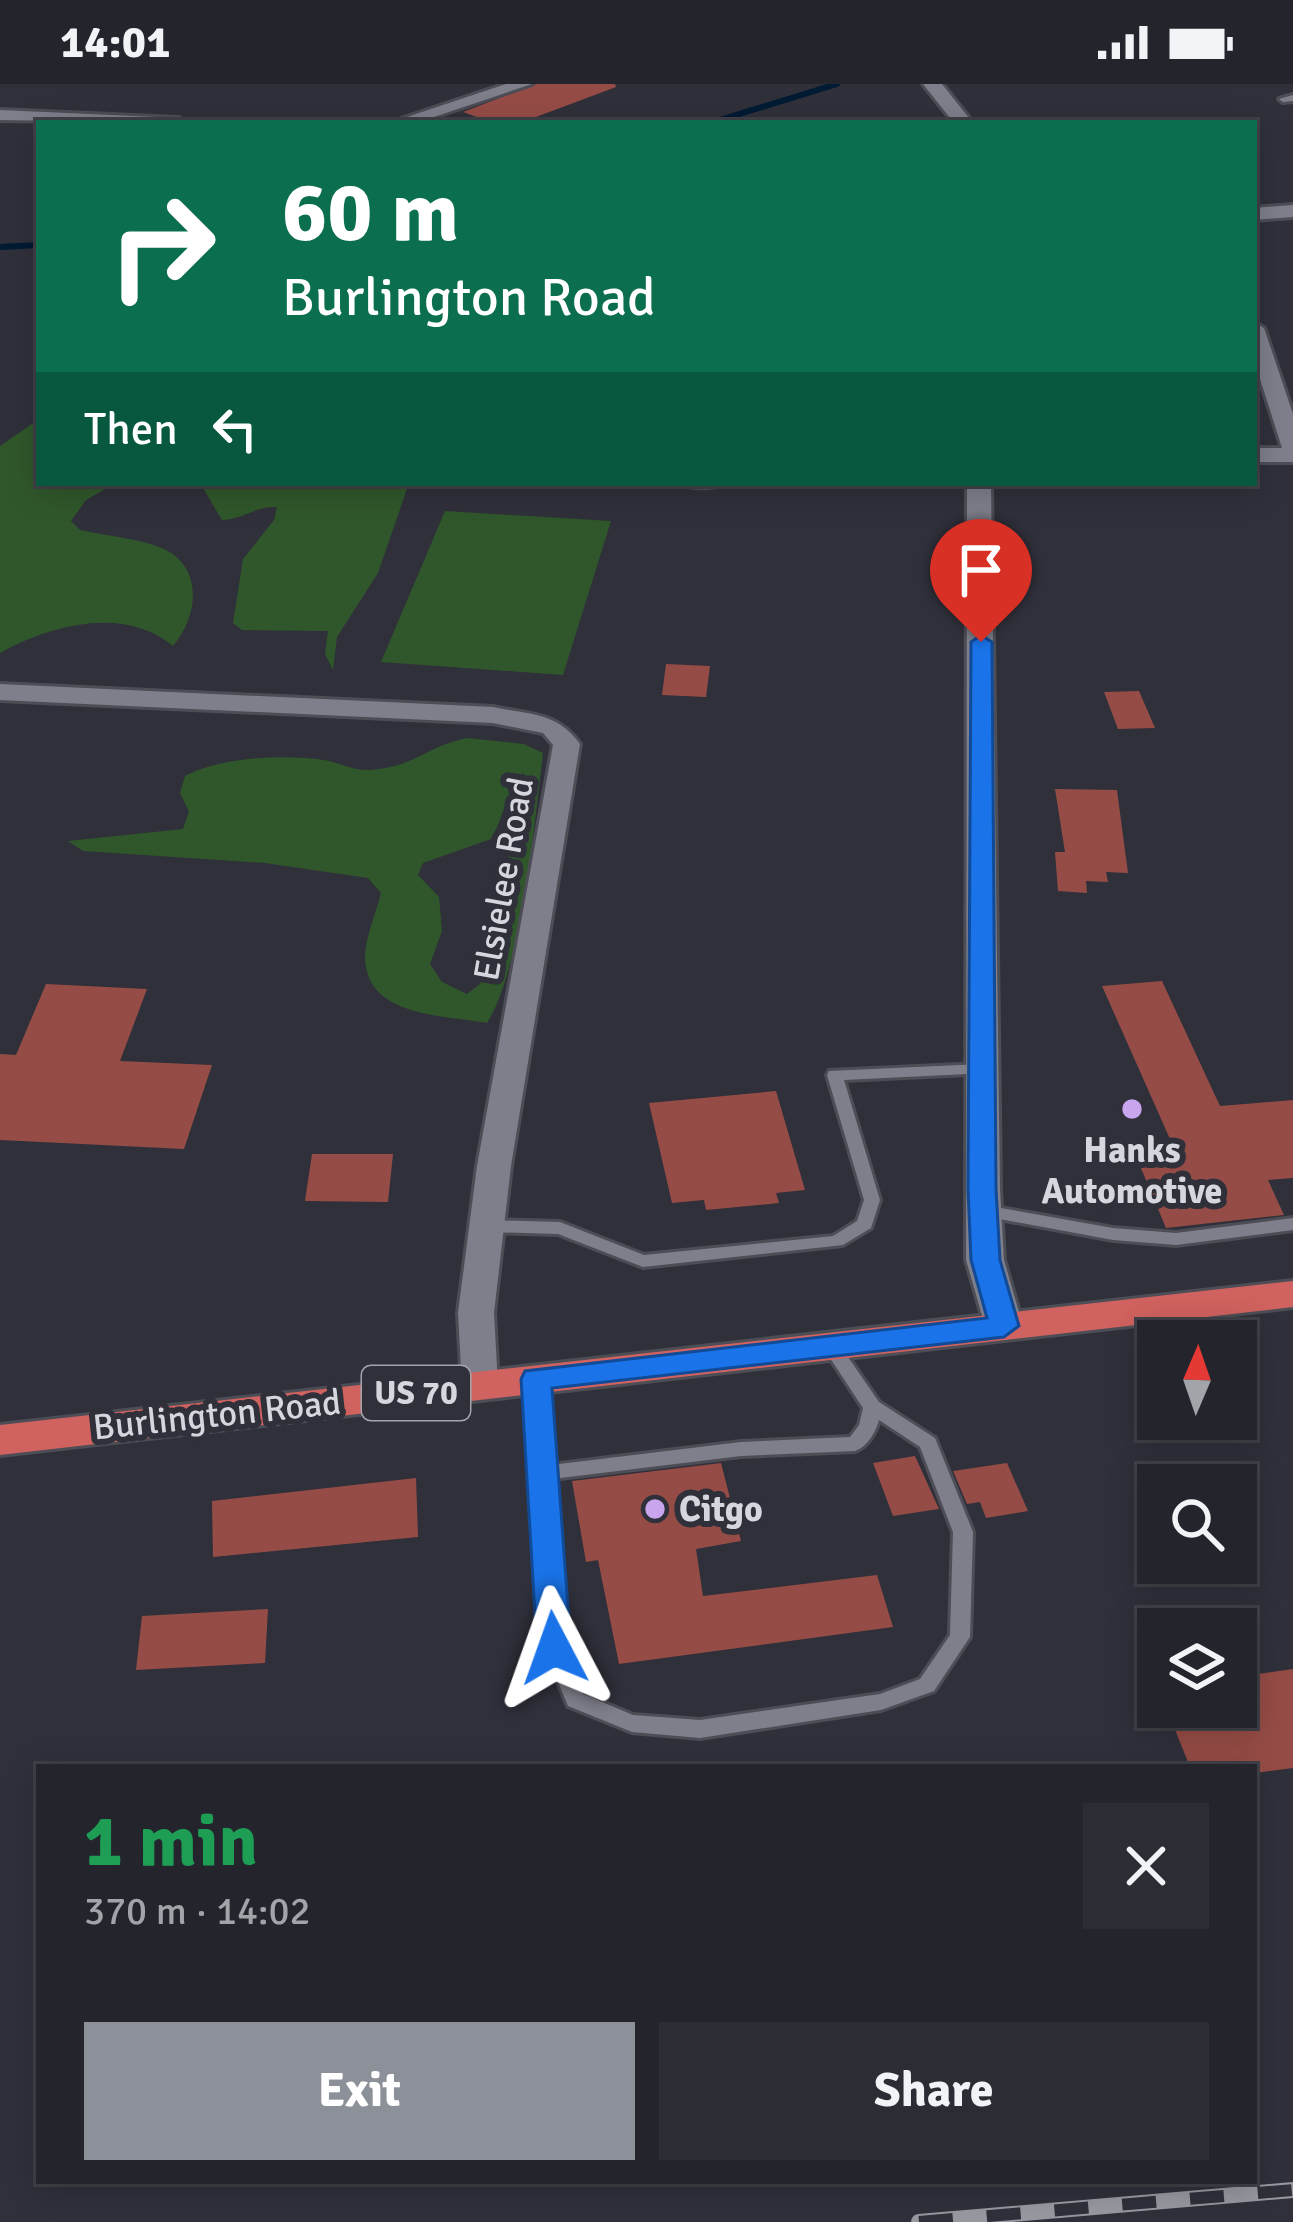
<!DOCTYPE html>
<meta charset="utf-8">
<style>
body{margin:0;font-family:Signika,sans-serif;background:#2b2c34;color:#f1f3f6;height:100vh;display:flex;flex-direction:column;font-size:45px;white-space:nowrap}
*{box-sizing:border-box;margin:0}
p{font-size:39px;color:#a3a4a9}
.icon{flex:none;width:66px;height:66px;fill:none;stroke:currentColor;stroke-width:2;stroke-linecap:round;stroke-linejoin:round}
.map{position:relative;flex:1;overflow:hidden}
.drawer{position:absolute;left:36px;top:1680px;width:1221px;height:420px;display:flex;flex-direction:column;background:#23242c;border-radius:0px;box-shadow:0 6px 30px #0003,0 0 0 3px #404148}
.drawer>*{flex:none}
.hud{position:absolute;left:36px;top:36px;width:1221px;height:366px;border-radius:0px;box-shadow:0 6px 30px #0003,0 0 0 3px #404148;background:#0b6e4f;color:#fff;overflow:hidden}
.needle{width:78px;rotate:2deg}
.tools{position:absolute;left:1137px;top:1236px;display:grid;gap:24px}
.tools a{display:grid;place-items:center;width:120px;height:120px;border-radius:0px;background:#23242c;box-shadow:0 6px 30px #0003,0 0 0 3px #404148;font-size:60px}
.pin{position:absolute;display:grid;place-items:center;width:102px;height:102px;color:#fff;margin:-123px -51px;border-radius:50% 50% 50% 0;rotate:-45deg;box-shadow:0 0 12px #0007}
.pin .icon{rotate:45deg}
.me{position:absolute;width:132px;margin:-66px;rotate:356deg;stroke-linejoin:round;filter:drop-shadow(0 0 9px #0008)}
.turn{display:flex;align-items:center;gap:42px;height:252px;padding:0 48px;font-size:54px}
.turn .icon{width:156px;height:156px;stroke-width:2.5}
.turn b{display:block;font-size:84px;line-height:102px}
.then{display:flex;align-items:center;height:114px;padding:0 48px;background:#0003;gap:24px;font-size:45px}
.round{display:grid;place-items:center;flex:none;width:126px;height:126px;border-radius:0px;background:#2b2c34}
.headline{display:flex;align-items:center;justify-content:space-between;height:204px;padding:0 48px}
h1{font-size:72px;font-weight:800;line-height:90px;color:#1e9e55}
.button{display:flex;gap:24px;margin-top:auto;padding:24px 48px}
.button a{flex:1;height:138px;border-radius:0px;background:#8c9099;color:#fff;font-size:48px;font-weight:800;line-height:138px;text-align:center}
.button a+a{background:#2b2c34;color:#f1f3f6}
.status{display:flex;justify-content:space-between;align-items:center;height:84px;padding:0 60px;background:#23242c;direction:ltr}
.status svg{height:33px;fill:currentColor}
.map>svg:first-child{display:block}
.green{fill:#30572b;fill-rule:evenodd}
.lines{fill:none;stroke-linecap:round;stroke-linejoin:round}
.stream{stroke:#001b33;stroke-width:6}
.building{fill:#964c46}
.service-casing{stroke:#4d4d56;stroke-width:6}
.minor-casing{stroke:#4d4d56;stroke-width:6}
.tertiary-casing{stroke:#4d4d56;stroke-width:6}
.trunk-casing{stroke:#4d4d56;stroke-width:6}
.service{fill:#7e7f8b;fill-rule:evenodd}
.minor{fill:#7e7f8b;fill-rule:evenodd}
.tertiary{fill:#7e7f8b;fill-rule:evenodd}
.trunk{fill:#d0625f;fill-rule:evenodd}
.rail-casing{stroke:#9798a0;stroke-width:16}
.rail{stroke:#2f303a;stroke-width:12;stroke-dasharray:34;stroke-linecap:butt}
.route{fill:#1a73e8;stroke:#114b97;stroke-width:3}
.poi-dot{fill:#c9a5ee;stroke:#2f303a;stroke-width:4.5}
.labels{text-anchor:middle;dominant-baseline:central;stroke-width:12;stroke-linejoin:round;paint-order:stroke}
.shield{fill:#2f303a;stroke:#a4a5ad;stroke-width:3}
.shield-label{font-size:33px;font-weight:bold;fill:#d6d7de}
.street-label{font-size:36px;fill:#d6d7de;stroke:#2f303a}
.poi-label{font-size:36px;font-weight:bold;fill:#d6d7de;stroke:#2f303a}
</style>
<div class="status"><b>14:01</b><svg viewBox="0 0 49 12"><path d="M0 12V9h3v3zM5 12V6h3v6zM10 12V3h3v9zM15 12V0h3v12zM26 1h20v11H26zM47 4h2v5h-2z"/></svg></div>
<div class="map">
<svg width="1293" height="2138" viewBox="0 0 1293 2138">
<rect width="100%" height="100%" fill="#2f303a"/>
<!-- green -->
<path class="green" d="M39,335V399H116L86,416L71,437L80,446C106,452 139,454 164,465C204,484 198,533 173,562C124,521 50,541 0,569V362Z
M171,399H409L378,489L337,553L333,586L325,570L328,547L242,546L233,539L243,475L274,436L277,423C256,422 243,435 222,436L203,404Z
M445,427L611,437L563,591L381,578Z
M467,654L524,660L543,669C535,736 521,886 487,939C445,931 367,934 365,874C365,854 376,829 381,809L368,794L265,779L83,767L68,757L183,745L189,728L180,709L185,692C221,673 283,670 324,676C340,679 354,687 370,686C415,683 427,662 467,654ZM524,688L488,876L480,900L467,910L442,898L430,880L442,847L439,813L418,791L423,779L491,755C505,731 505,708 524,688Z"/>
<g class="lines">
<!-- stream -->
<path class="stream" d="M710,39L837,0
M0,163L39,161"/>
</g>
<!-- building -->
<path class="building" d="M536,0H615L616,3L520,39H493L463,28Z
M666,580L710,582L706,613L662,611Z
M1139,607L1155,644L1118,645L1104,608Z
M1055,705L1117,706L1128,789L1106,788L1108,798L1086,797L1087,809L1058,807L1055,768H1065Z
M1162,897L1220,1022L1293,1016V1094L1268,1096L1284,1131L1166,1144L1138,1077L1178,1073L1102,902Z
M46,900L147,905L120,977L212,981L184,1065L0,1056V970L16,971Z
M776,1007L805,1106L776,1109L779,1119L706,1126L704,1116L672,1119L649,1019Z
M312,1070H393L388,1118L305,1117Z
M915,1372L939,1425L893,1432L873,1379Z
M721,1379L741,1457L696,1465L703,1512L877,1491L893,1543L619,1580L598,1476L586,1478L572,1397Z
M1007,1379L1028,1427L986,1434L980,1418L967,1420L953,1387Z
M416,1394L418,1453L213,1473L212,1417Z
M268,1525L265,1579L136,1586L142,1532Z
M1293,1585V1684L1254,1689V1683H1190L1166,1623H1236V1593Z"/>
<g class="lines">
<!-- service casing -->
<g class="service-casing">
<path id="service" d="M1293,11V17L1283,18L1279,15Z
M681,399H724C714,405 691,405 681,399Z
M982,980L990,985L988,989L844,996L880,1116L871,1144L843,1161L643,1183L558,1150L487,1148L478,1142L487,1136L560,1138L644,1171L833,1152L857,1137L864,1116L827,991L829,987Z
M984,1121L1113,1144L1176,1149L1293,1134V1146L1176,1161L1113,1156L978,1131L976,1127L978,1123Z
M831,1256L837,1257L879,1318L935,1354L973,1448L970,1553L934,1607L881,1626L700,1654L632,1648L568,1622L544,1564L527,1295L530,1290H542L545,1295L551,1381L741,1358L850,1353L859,1341L863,1324L822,1262L825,1257ZM879,1336L920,1363L953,1448L950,1551L920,1595L880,1610L700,1636L633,1631L583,1610L564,1564L552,1395L741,1372L855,1367C867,1363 876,1348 879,1336Z"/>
</g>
<!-- minor casing -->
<g class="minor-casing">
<path id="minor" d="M506,0H532L416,39H389Z
M0,26L179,34L188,39L0,36Z
M1293,121V133L1254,136V124Z
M1254,238L1264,244L1293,330V378H1254V364H1282L1254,276Z
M0,600L493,623C530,631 557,628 580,660L511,1082L494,1229L498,1301L493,1310L480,1314L467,1310L462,1301L458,1229L477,1082L553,661L543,649L493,639L0,616Z"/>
</g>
<!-- tertiary casing -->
<g class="tertiary-casing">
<path id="tertiary" d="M923,0H942L973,39H954Z
M967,399H991L1000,1105L1004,1176L1023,1242L1018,1252L1004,1256L990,1252L985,1242L966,1176Z"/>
</g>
<!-- trunk casing -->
<g class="trunk-casing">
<path id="trunk" d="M1293,1197V1223L0,1371V1341Z"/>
</g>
<!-- service -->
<use href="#service" class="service"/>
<!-- minor -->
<use href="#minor" class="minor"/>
<!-- tertiary -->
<use href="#tertiary" class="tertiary"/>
<!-- trunk -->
<use href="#trunk" class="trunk"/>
<!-- rail casing -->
<g class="rail-casing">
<path id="rail" d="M919,2138L1293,2106"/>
</g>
<!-- rail -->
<use href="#rail" class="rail"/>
</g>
<!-- route -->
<path class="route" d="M981,551L992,558L996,1105L1000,1176L1019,1242L1004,1253L552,1304L571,1564L566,1573L554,1577L542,1573L537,1564L521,1295L525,1287L987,1234L971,1176L968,1105L971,558Z"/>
<!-- markers -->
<g class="poi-dot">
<circle cx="1132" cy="1025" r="12"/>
<circle cx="655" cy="1425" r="12"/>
</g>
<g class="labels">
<!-- shield labels -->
<rect class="shield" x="362" y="1282" width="108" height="54" rx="9"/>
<g class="shield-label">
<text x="416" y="1309">US 70</text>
</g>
<!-- street labels -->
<g class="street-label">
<text transform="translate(504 795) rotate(-80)">Elsielee Road</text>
<text transform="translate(217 1331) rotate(-6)">Burlington Road</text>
</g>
<!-- poi labels -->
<g class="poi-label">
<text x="1132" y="1066">Hanks<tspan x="1132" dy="41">Automotive</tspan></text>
<text x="679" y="1425" text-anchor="start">Citgo</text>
</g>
</g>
</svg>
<div class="tools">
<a><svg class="needle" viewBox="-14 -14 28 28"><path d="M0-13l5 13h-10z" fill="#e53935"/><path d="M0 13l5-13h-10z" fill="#a3a4a9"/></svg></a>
<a><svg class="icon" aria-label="search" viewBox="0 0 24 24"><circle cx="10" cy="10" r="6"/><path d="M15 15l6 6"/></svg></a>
<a><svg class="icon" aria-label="layers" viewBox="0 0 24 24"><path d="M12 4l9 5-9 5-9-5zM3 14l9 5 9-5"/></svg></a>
</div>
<div class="pin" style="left:981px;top:558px;background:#d93025"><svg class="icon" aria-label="arrive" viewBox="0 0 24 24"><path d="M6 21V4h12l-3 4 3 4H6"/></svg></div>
<svg class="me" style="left:554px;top:1564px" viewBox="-20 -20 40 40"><path d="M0-17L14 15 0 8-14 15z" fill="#1a73e8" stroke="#fff" stroke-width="4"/></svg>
<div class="hud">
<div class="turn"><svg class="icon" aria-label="right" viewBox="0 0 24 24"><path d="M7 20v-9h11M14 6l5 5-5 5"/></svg><div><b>60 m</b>Burlington Road</div></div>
<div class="then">Then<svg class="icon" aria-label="left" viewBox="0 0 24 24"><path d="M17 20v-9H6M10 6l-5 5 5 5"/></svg></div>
</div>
<section class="drawer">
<div class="headline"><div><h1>1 min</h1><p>370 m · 14:02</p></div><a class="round"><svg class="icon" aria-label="close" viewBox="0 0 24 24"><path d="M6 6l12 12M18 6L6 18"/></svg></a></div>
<div class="button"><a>Exit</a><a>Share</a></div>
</section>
</div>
